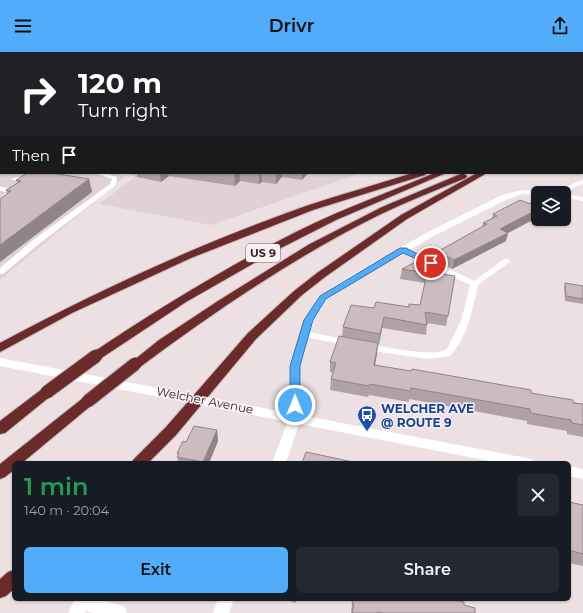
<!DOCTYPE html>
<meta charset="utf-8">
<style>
body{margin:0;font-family:Montserrat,sans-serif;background:#242831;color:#f1f3f6;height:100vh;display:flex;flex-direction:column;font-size:15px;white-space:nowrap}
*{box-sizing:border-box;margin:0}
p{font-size:13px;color:#9ea1a6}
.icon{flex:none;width:22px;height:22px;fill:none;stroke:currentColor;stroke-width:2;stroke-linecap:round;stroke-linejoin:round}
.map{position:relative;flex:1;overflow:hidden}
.details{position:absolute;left:12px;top:409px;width:559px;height:140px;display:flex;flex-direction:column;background:#171b24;border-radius:6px;box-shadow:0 1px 3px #0004}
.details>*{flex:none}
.top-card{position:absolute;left:0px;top:0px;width:583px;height:122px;box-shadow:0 1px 3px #0004;background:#202124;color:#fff;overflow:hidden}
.buttons{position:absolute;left:531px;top:134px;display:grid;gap:8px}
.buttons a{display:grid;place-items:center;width:40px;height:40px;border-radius:6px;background:#171b24;box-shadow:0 1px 3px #0004;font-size:20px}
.pin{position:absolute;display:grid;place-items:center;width:34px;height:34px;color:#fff;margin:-17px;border:2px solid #fff;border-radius:50%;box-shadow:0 1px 4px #0007}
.me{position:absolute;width:44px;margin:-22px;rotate:0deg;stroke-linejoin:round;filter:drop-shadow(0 0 3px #0008)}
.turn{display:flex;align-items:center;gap:14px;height:84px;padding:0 12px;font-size:18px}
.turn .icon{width:52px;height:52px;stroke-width:2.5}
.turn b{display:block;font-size:28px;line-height:34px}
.then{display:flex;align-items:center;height:38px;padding:0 12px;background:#0003;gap:8px;font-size:15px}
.round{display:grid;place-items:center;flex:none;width:42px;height:42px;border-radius:6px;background:#242831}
.head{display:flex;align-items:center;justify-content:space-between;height:68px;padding:0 12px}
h1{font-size:24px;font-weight:600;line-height:30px;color:#1e9e55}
.cta{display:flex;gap:8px;margin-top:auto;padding:8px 12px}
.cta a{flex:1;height:46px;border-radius:6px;background:#51adf9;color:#111;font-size:16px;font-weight:600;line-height:46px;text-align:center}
.cta a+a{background:#242831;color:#f1f3f6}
header{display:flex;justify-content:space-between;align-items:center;height:52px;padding:0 12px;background:#51adf9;color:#111;font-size:18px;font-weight:600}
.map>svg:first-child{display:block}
.built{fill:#e0d1d5}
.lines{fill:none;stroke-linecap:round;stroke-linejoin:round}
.motorway-casing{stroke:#c5bcbd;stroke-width:2}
.service{fill:#fff;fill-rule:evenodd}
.minor{fill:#fff;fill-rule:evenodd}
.tertiary{fill:#fff;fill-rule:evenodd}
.motorway{fill:#6b2b2a;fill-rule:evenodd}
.rail{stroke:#795a5c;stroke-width:1.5;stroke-dasharray:4 2;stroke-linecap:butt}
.motorway-bridge-casing{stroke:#c5bcbd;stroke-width:15;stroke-linecap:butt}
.motorway-bridge{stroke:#6b2b2a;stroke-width:13}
.wall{fill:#b0a2a4}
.shaded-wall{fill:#908486}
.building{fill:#cdbcbf;stroke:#908486}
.route{fill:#51adf9;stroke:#3570a2}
.labels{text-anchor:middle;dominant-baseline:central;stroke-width:3;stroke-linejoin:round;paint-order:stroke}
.shield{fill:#f8f1f3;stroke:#765f61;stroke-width:1}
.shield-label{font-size:11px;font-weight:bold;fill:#3e2022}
.street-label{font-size:12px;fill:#3e2022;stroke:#f8f1f3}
.transit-label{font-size:12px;font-weight:bold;fill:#164399;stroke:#f8f1f3;text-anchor:start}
</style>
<header><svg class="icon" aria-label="menu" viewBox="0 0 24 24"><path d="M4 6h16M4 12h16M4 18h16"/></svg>Drivr<svg class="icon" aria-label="share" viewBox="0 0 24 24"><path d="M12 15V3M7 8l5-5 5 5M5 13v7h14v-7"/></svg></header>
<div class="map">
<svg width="583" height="561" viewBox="0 0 583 561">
<rect width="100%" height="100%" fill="#ece0e3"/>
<!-- built -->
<path class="built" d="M0,100L1,121H109L126,124L0,228Z
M122,121H361L211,173L99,152L136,124Z"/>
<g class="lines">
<!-- motorway casing -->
<g class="motorway-casing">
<path id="motorway" d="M582,62H583V66H582Z
M582,71H583V75H582Z
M413,121H426L425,123L313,158L191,206L72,261L0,300V291C99,238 201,191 306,154C342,142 378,132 413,121Z
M435,121H446L336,168L275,199L186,250L100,307H92L90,304L92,301C158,257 226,215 298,179C342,157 389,140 435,121Z
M463,121L467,124L466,126C436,138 406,150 377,164C293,206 215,259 140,315L135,316L130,315L129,312L159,288L218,249L308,193L382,155Z
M477,121H487L407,167L325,225L302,243L256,287L176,383L148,411H131L134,407L166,375L248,281L294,239L317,221L401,163Z
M47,335L52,337L54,340L52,343L5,381L0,382V369L42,337Z
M88,344L93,346L95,349L93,352L22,411H14V418L5,425L0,427V412L83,346Z
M14,518V537L6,544L0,546V527L8,520Z"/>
</g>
<!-- service -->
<path class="service" d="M45,121H57C50,126 18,132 11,127C16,124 37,123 45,121Z
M95,121H105L117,125L116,133L39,192L3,222H0V216L33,188L110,132L112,127Z
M583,128V132L574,135L567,145L564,146C564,134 573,131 583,128Z
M0,135L11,136L13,140L2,151L0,152V146L7,140L0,139Z
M400,196H406L474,229L504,207H507L511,209L478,233C473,256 467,287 450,304L428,307L366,298L361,295L366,292C381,294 437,306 447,297L461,269L470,233L400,200Z
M304,279L348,288L353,291L348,294L301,284L299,282Z"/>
<!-- minor -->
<path class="minor" d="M216,0H223L224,1H217Z
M522,138L542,139L546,141H538V143L522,142L508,147L432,185L357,228L327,248L314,268L301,314V366L286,411H272L289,366V314L304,268L319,244L351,224L426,181L502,143Z
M564,142L583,145V149L564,146Z
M75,547H99L125,555L127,561H93L86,559L85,561H68Z
M218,547H234L229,561H213Z"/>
<!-- tertiary -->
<path class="tertiary" d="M0,306L527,406L532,407L534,411H500L0,314Z
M569,414L583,417V427L569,424Z"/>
<!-- motorway -->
<use href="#motorway" class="motorway"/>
<!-- rail -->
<path class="rail" d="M19,1L21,0"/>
<!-- motorway-bridge casing -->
<g class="motorway-bridge-casing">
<path id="motorway-bridge" d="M47,340L96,304
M88,349L135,312"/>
</g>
<!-- motorway-bridge -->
<use href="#motorway-bridge" class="motorway-bridge"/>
</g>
<!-- wall -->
<path class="wall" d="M538,0H583V23H582V1H538Z
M137,121H308L302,128L282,125L276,132L262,130L259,132L240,129L235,134L169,124L161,130L137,125Z
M89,127L92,140L0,210L7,142L6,138L17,131L16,128Z
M493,162L538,165L508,181L506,189L452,217L445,213L443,222L455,224L446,274L427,271L426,283L382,276L379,293H378L375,313L531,341L583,352V385L567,382V379L527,372V369L409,347V350L369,343L368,345L330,338L331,327L333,321L330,320V310L342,284L343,275L374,256L409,255L420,253L425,231L400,227L402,217L435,208L437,200L482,175L483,171L492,167Z
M565,231L583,234V252L565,249L564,236Z
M217,378L218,389L209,411H178L177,405L178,404L177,401L186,390Z
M569,450L583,453V514L569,511Z
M283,547H297L296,551Z
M352,552L464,553L475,561H351Z"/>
<!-- shaded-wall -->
<path class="shaded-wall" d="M1,99V121L0,123V101Z
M160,121H168L169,124L161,130Z
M234,121H240V129L235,134Z
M259,121H261L262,130L259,132Z
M276,121H282V125L276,132Z
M302,121H308L302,128Z
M89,127L92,140L0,210V193Z
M538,157V165L508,181L506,189L452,217L454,208L500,177Z
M445,212L443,222L430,220Z
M384,265L382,276L379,293L380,282Z
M378,291L377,302L373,324L374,313Z
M217,378L218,389L209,411H203Z"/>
<!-- building -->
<path class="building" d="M139,0H202L205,1H135Z
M539,0H583V12H582V1H543Z
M0,36H1V99L0,101Z
M27,121H52L89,127L0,193V151H1H0V147L11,139L6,138L21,129L16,128Z
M534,139L548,141H538V157L500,177L508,181L454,208L437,200L487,172L483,171L497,164L493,162L520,148L531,152Z
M427,204L445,212L430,220L455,224L448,264L425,260L427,273L384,265L380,282L343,275L351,253L374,256L376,250L409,255V252L420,253L427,221L402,217Z
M565,231L583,234V247L566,244Z
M339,284L378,291L374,313L411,319L412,317L531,338V341L573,348V351L583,352V373L572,371L571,368L530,361V357L411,336L410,339L370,332L369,334L331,327L336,311L330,310Z
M194,374L217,378L203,410L177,405L179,401H177L183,389L186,390Z
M306,400L358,411H302Z
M569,450L583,453V502L569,498Z
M353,547H450L464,550V553L475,556V561H383L377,560V561H352L354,552H352Z"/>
<!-- route -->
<path class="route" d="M400,196H406L435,211L431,213L428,212L403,201L326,247L313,268L300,314V353L299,356H292L290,353V314L304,268L320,244Z"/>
<!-- icons -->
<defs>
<g id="bus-pin" transform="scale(1)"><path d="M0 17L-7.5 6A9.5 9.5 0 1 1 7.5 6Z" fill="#1a4fb4" stroke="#f8f1f3"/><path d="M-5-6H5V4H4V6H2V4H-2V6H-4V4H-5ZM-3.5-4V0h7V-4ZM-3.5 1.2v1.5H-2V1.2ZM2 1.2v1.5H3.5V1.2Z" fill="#fff"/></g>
</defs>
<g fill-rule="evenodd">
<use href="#bus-pin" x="367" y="363"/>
</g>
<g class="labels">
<!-- shield labels -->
<rect class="shield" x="246" y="192" width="34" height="18" rx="3"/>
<g class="shield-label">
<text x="263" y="201">US 9</text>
</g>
<!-- street labels -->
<g class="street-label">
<text transform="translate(205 348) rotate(11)">Welcher Avenue</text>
</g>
<!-- transit labels -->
<g class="transit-label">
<text x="381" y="356">WELCHER AVE<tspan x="381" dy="14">@ ROUTE 9</tspan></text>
</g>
</g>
</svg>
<div class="buttons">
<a><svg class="icon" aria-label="layers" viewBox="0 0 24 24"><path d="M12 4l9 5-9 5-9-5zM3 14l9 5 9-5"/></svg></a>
</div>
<div class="pin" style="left:431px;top:211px;background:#d93025"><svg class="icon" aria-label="arrive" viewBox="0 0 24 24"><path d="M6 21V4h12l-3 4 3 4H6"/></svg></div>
<svg class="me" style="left:295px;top:353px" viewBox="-20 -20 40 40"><circle r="17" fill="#51adf9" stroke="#fff" stroke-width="3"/><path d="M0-11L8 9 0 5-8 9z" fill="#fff"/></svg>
<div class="top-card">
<div class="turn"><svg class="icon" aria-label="right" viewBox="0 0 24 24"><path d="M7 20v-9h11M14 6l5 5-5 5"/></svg><div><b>120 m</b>Turn right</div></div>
<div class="then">Then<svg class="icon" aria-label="arrive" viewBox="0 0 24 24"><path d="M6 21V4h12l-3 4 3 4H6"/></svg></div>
</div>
<section class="details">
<div class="head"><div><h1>1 min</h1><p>140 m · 20:04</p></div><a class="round"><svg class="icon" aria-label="close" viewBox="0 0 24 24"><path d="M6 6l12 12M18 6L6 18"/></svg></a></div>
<div class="cta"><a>Exit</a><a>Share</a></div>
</section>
</div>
